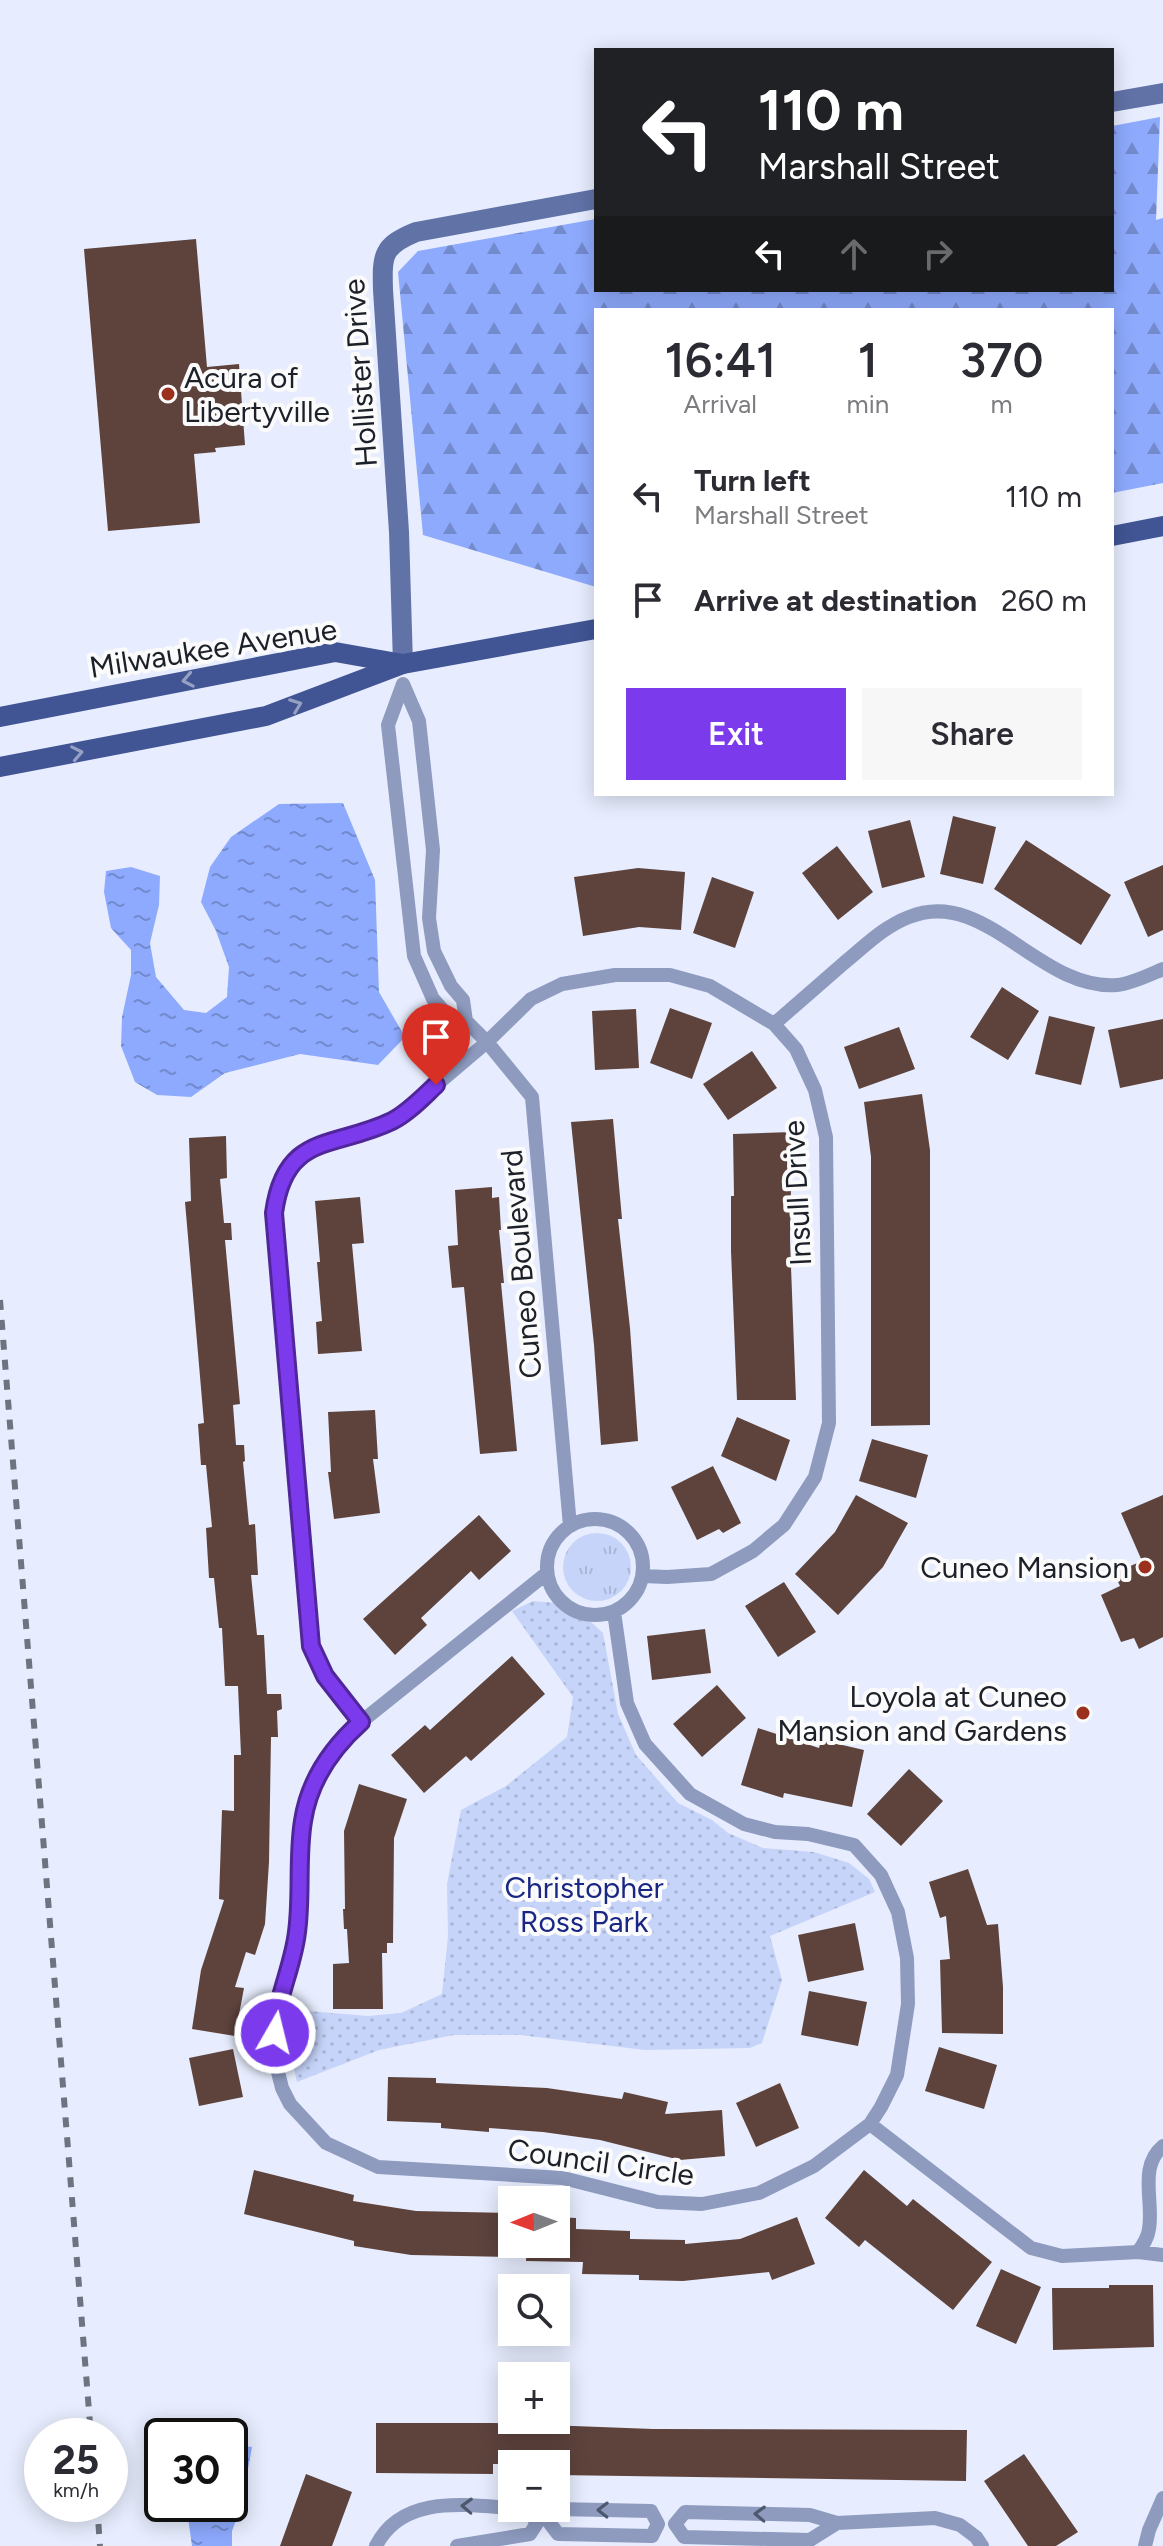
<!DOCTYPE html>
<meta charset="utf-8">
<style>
body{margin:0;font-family:Figtree,sans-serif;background:#f7f7f7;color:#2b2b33;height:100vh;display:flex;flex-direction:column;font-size:30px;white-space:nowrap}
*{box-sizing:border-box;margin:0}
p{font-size:26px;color:#7c7c81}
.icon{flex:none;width:44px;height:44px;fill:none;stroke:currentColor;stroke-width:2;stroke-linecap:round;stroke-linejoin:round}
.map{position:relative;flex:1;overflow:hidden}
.panel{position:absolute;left:594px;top:308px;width:520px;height:488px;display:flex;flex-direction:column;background:#fff;border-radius:0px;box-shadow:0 4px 20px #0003}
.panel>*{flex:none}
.hud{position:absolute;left:594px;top:48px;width:520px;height:244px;border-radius:0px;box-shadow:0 4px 20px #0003;background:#202124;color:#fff;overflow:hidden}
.needle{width:52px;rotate:269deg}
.controls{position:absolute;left:498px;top:2186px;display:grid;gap:16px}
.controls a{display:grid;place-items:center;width:72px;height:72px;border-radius:0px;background:#fff;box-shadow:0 4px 20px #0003;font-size:40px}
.speed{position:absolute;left:24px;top:2418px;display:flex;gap:16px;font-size:40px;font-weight:700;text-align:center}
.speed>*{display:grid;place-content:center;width:104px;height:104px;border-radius:50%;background:#fff;box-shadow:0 4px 20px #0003;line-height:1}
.speed small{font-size:20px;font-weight:400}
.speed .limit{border:4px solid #111;border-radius:12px;background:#fff;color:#111}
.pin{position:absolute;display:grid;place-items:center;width:68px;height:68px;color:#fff;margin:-82px -34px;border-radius:50% 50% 50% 0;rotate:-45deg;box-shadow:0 0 8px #0007}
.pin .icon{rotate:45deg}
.me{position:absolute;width:88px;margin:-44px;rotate:8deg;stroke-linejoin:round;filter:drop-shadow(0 0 6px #0008)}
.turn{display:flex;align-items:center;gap:28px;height:168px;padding:0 32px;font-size:36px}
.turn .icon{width:104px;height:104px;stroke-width:2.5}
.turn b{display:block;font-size:56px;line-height:68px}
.lanes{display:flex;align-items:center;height:76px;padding:0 32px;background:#0003;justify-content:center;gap:40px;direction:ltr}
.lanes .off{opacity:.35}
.eta{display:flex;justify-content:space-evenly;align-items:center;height:136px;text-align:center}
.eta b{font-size:48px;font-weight:600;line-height:56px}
.primary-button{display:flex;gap:16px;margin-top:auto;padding:16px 32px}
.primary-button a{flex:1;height:92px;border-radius:0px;background:#7c3aed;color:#fff;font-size:32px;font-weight:600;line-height:92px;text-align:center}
.primary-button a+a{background:#f7f7f7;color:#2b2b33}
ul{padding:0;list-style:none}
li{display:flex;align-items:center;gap:24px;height:104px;padding:0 32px}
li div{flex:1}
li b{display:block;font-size:30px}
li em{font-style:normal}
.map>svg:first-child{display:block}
.grass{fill:url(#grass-tufts)}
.forest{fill:url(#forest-firs)}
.park{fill:url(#park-dots)}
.water{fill:url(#water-ripples)}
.building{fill:#5e433d}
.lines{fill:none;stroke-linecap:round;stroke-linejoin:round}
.street{stroke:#8e9bbf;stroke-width:14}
.secondary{stroke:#6172a7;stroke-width:20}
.primary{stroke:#415594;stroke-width:20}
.rail{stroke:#6e737f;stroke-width:6;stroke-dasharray:10 10;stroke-linecap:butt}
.oneway{stroke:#95a0c2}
.oneway2{stroke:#4f576c}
.route-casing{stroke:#51269a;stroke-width:20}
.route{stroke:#7c3aed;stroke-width:14}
.poi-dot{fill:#9b311d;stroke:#fbfbfb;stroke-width:3}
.labels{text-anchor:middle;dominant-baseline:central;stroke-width:8;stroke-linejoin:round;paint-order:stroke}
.street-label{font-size:30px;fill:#1c2029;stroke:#fbfbfb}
.poi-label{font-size:30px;fill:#1c2029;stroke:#fbfbfb;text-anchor:end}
.park-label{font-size:30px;fill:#192784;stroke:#fbfbfb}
</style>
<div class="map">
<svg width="1163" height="2546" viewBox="0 0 1163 2546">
<defs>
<pattern id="grass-tufts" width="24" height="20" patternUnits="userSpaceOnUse" patternTransform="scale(2)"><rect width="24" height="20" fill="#c6d4fa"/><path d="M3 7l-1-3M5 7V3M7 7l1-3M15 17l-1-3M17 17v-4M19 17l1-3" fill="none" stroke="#aab6d6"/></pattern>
<pattern id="forest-firs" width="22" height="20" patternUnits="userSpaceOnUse" patternTransform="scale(2)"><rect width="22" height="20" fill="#8eaafd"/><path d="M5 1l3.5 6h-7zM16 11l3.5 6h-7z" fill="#738acd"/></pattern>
<pattern id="park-dots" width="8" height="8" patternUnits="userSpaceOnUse" patternTransform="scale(2)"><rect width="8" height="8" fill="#c6d4fa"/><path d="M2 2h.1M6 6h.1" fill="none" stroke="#aab6d6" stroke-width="1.8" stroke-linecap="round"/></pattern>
<pattern id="water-ripples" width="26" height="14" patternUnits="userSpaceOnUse" patternTransform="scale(2)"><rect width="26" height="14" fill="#8eaafe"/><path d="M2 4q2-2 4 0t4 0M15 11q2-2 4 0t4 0" fill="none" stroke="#738ace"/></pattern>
</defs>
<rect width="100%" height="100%" fill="#e7edfe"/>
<!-- grass -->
<path class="grass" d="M563 1567a34 34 0 1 1 68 0a34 34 0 1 1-68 0Z"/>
<!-- forest -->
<path class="forest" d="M1160,117L1156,220L1163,218V483L1112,493V310H596V587L423,535L398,272L418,251L596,219V290H1112V126Z"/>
<!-- park -->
<path class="park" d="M533,1601L558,1603L572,1614L591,1622L603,1633L618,1714L636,1755L678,1803L712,1820L728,1833L763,1848L814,1852L849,1863L869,1879L875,1892L770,1936L782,1980L762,2043L750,2048L645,2050L520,2035H454L379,2050L297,2082L291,2056L296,2010L368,2016L401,2013L442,1994L448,1936L447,1884L461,1810L506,1786L567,1737L573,1697L512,1611Z"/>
<!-- water -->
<path class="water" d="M343,803L375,880L379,992L405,1037L378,1065L300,1054L225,1073L191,1097L157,1095L135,1082L121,1046L122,1017L131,975V950L111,928L104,892L106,871L131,867L160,876L159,905L150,943L156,977L184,1010L206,1013L227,997L229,967L216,931L201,902L210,867L231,837L279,804Z
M235,2445L252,2447L241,2507L232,2531V2546H192L186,2504H230V2446Z"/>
<!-- building -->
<path class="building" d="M196,239L207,367L239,364L245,445L215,448L216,452L194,454L200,523L108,531L84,249Z
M953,816L996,827L983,884L940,874Z
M910,820L925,877L882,888L868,831Z
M1026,840L1111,895L1081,945L994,889Z
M837,846L873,892L838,920L802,873Z
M1163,865V930L1148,937L1124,882Z
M638,868L685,872L681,930L639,927L583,936L574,877Z
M712,877L754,892L735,948L693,933Z
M1002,987L1039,1011L1008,1060L970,1037Z
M670,1008L712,1023L692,1079L650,1063Z
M636,1009L639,1068L595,1070L592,1011Z
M1049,1016L1095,1027L1081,1085L1035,1074Z
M1163,1019V1079L1120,1088L1108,1030Z
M899,1027L915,1069L859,1089L844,1047Z
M752,1051L777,1088L728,1120L703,1084Z
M922,1094L930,1150V1425L871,1426V1157L864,1102Z
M613,1119L622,1219H618L630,1328L638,1441L601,1445L594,1345L571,1122Z
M792,1132L790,1240L796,1400H737L731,1251V1196H734L733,1134Z
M226,1136L227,1178L220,1179L224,1223H231L232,1240H225L240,1404L233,1405L236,1445H244L245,1461L243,1462L249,1525L255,1524L258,1575H251L257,1635H264L267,1694H281L282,1709L277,1711L278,1737H271L269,1862L265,1924L255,1955L246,1952L235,1987L244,1988L235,2036L192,2029L201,1970L224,1900L219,1899L222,1810L234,1811V1755H241L238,1686H225L222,1628H219L214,1578H209L206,1528L212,1527L206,1465H201L198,1424L204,1423L185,1202L191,1201L189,1138Z
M492,1187V1198L499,1197L501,1230H499L504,1283H501L517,1451L480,1454L464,1287L452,1288L448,1246L458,1245L455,1190Z
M360,1197L364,1243L352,1244L362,1351L318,1354L316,1322L322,1321L317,1262H320L315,1201Z
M375,1410L378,1459H373L380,1513L334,1519L328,1472H331L328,1412Z
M737,1417L790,1440L776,1481L721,1456Z
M872,1439L928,1455L916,1498L859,1481Z
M713,1466L741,1523L723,1533L719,1529L697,1540L671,1487Z
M856,1495L908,1523L883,1567L838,1615L795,1574L835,1532Z
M1163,1495V1637L1139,1649L1134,1638L1121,1642L1101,1595L1120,1586L1114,1573L1142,1561L1121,1513Z
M479,1515L511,1551L479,1580L471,1571L421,1618L427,1625L395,1655L363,1619Z
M784,1582L816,1632L778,1657L745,1606Z
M705,1629L711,1673L652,1680L647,1636Z
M512,1656L545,1694L471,1761L466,1756L424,1793L391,1755L425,1725L430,1730Z
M717,1685L746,1718L702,1757L673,1724Z
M758,1728L819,1748L821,1740L864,1750L852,1807L784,1793L783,1798L741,1785Z
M909,1769L943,1801L901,1846L867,1814Z
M359,1784L407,1799L394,1838L393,1943H387V1953H382L383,2009H333V1964L349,1963L347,1929H344L343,1909H345L344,1831Z
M968,1869L987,1925L998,1924L1003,1987V2034L942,2033L940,1960L950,1959L946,1916L940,1918L929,1882Z
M855,1923L864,1970L808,1982L798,1935Z
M809,1991L867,2002L858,2046L801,2035Z
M939,2047L997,2065L984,2109L925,2091Z
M233,2049L243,2097L199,2106L189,2058Z
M388,2077L436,2078V2083L547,2088L622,2099L624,2092L668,2102L665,2114L722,2110L725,2156L680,2160L600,2140L543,2132L489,2128V2132L441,2128V2123L387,2121Z
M780,2083L799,2128L756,2147L736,2103Z
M254,2170L354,2195L353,2201L416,2211L512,2213V2257L411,2255L354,2246V2241L244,2214Z
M864,2170L907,2206L913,2199L992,2262L953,2310L865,2240L859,2247L825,2218Z
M556,2217L576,2218V2229L630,2231V2239L685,2240V2244L740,2239L797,2217L815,2264L772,2280L769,2272L683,2281L639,2280V2275L582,2274L583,2262L526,2261L527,2244H556Z
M1001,2269L1041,2287L1016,2344L976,2326Z
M1109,2285H1153L1154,2347L1053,2350L1052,2288H1109Z
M376,2423H494L653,2429L967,2430L966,2481L556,2475V2464H493V2474L376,2473Z
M1024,2454L1078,2532L1056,2546H1028L984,2481Z
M306,2474L352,2492L332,2546H280Z"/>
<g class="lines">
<!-- street -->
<path class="street" d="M403,684L419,721L433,850L429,918L434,951L451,986L463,1000L466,1021L448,1016L433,999L414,956L388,725Z
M466,1021L487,1042L532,1097L570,1526
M774,1024C798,1003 821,983 844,963C865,946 883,927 909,917C985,886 1039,991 1117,985C1131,984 1149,975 1163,969
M547 1567a48 48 0 1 1 96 0a48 48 0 1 1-96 0Z
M547,1573L361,1722L333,1750L315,1781L303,1820L297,1934L276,2011L274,2056L282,2088L290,2104L326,2143L378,2167L563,2178L658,2202L702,2204L759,2193L814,2166L870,2124L881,2107L897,2075L908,2004L907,1958L898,1912L881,1875L854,1845L808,1834L775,1832L744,1824L690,1794L645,1744L627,1703L614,1612
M361,1722L325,1676L311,1646L274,1213L276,1194L295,1159L310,1148L363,1132L395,1120L487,1042L531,999L562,984L615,975H670L710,986L774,1024L796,1049L815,1090L826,1137L829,1423L815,1477L784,1525L753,1551L711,1574L667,1577L643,1576
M870,2124L1031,2248L1062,2256L1138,2252L1163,2255
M1138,2252C1143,2245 1148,2238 1149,2229C1154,2201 1138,2167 1163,2146
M549,2522L557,2509L651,2511L658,2524
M549,2522L558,2534L652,2536L658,2524
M675,2524L685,2512L810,2515L837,2523L935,2518L960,2525L976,2537L982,2546
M675,2524L684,2537L810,2540L837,2523
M376,2546C404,2490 475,2507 527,2509L537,2523
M457,2546L530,2534L537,2523
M1145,2546L1149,2530L1163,2498"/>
<!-- secondary -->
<path class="secondary" d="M1112,102L1163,93
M403,664L399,532L383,290C382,255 382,246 416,232L596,199"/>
<!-- primary -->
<path class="primary" d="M1112,536L1163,526
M0,717L335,652L403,664
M0,767L266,716L403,664L596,629"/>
<!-- rail -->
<path class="rail" d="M0,1300L91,2436
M97,2504L100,2546"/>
</g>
<!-- one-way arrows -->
<defs><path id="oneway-chevron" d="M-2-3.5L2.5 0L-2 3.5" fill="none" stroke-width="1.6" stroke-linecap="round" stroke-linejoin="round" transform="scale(2)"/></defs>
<g class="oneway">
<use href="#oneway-chevron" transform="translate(188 680) rotate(169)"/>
<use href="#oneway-chevron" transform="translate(296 705) rotate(-21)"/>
<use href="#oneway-chevron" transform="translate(77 753) rotate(-11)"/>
</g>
<g class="oneway2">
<use href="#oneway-chevron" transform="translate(467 2506) rotate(-178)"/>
<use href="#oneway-chevron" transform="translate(603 2510) rotate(-179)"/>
<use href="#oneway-chevron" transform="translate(760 2514) rotate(-178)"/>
</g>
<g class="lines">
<!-- route casing -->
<g class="route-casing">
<path id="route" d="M275,2033C276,1998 293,1967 297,1932C302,1895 297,1857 303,1821C309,1781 332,1748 361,1722L325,1676L311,1646L274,1213C285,1132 334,1149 392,1121C408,1113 423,1097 436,1085"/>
</g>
<!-- route -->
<use href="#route" class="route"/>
</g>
<!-- markers -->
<g class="poi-dot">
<circle cx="168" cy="394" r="8"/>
<circle cx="1145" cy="1567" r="8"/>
<circle cx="1083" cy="1713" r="8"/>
</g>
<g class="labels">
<!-- street labels -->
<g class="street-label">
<text transform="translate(360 373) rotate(-94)">Hollister Drive</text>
<text transform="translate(213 648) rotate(-9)">Milwaukee Avenue</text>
<text transform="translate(797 1193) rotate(-93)">Insull Drive</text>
<text transform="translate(521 1264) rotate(-95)">Cuneo Boulevard</text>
<text transform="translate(601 2162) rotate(8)">Council Circle</text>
</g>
<!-- poi labels -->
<g class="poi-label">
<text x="184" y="377" text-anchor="start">Acura of<tspan x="184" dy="34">Libertyville</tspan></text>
<text x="1129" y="1567">Cuneo Mansion</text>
<text x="1067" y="1696">Loyola at Cuneo<tspan x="1067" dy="34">Mansion and Gardens</tspan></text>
</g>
<!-- park labels -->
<g class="park-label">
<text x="584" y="1887">Christopher<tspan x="584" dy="34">Ross Park</tspan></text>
</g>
</g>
</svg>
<div class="controls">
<a><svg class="needle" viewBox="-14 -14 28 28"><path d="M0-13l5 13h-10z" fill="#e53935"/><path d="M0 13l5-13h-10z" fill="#7c7c81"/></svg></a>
<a><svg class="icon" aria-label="search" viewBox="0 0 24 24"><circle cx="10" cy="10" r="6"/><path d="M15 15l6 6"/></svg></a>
<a>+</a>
<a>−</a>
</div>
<div class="speed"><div>25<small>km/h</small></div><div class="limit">30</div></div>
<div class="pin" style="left:436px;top:1085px;background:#d93025"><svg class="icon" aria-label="arrive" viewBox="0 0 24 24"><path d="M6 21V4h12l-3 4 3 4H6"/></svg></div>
<svg class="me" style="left:275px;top:2033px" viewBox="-20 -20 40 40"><circle r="17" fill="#7c3aed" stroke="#fff" stroke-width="3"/><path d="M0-11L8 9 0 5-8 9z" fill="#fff"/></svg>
<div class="hud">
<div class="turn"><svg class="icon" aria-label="left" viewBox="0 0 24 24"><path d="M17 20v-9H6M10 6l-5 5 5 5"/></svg><div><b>110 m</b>Marshall Street</div></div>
<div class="lanes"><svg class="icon" aria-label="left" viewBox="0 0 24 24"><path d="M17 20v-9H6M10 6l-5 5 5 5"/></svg><svg class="icon off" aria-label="ahead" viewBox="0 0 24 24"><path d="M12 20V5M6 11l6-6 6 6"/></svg><svg class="icon off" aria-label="right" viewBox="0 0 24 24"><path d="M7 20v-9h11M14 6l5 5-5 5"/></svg></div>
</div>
<section class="panel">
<div class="eta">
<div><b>16:41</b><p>Arrival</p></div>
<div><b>1</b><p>min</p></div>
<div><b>370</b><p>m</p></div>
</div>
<ul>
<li><svg class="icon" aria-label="left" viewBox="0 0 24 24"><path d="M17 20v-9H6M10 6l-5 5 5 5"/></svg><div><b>Turn left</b><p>Marshall Street</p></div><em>110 m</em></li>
<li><svg class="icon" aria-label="arrive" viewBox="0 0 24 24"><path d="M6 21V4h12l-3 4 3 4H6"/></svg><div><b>Arrive at destination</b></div><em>260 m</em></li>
</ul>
<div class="primary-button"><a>Exit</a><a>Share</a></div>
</section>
</div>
